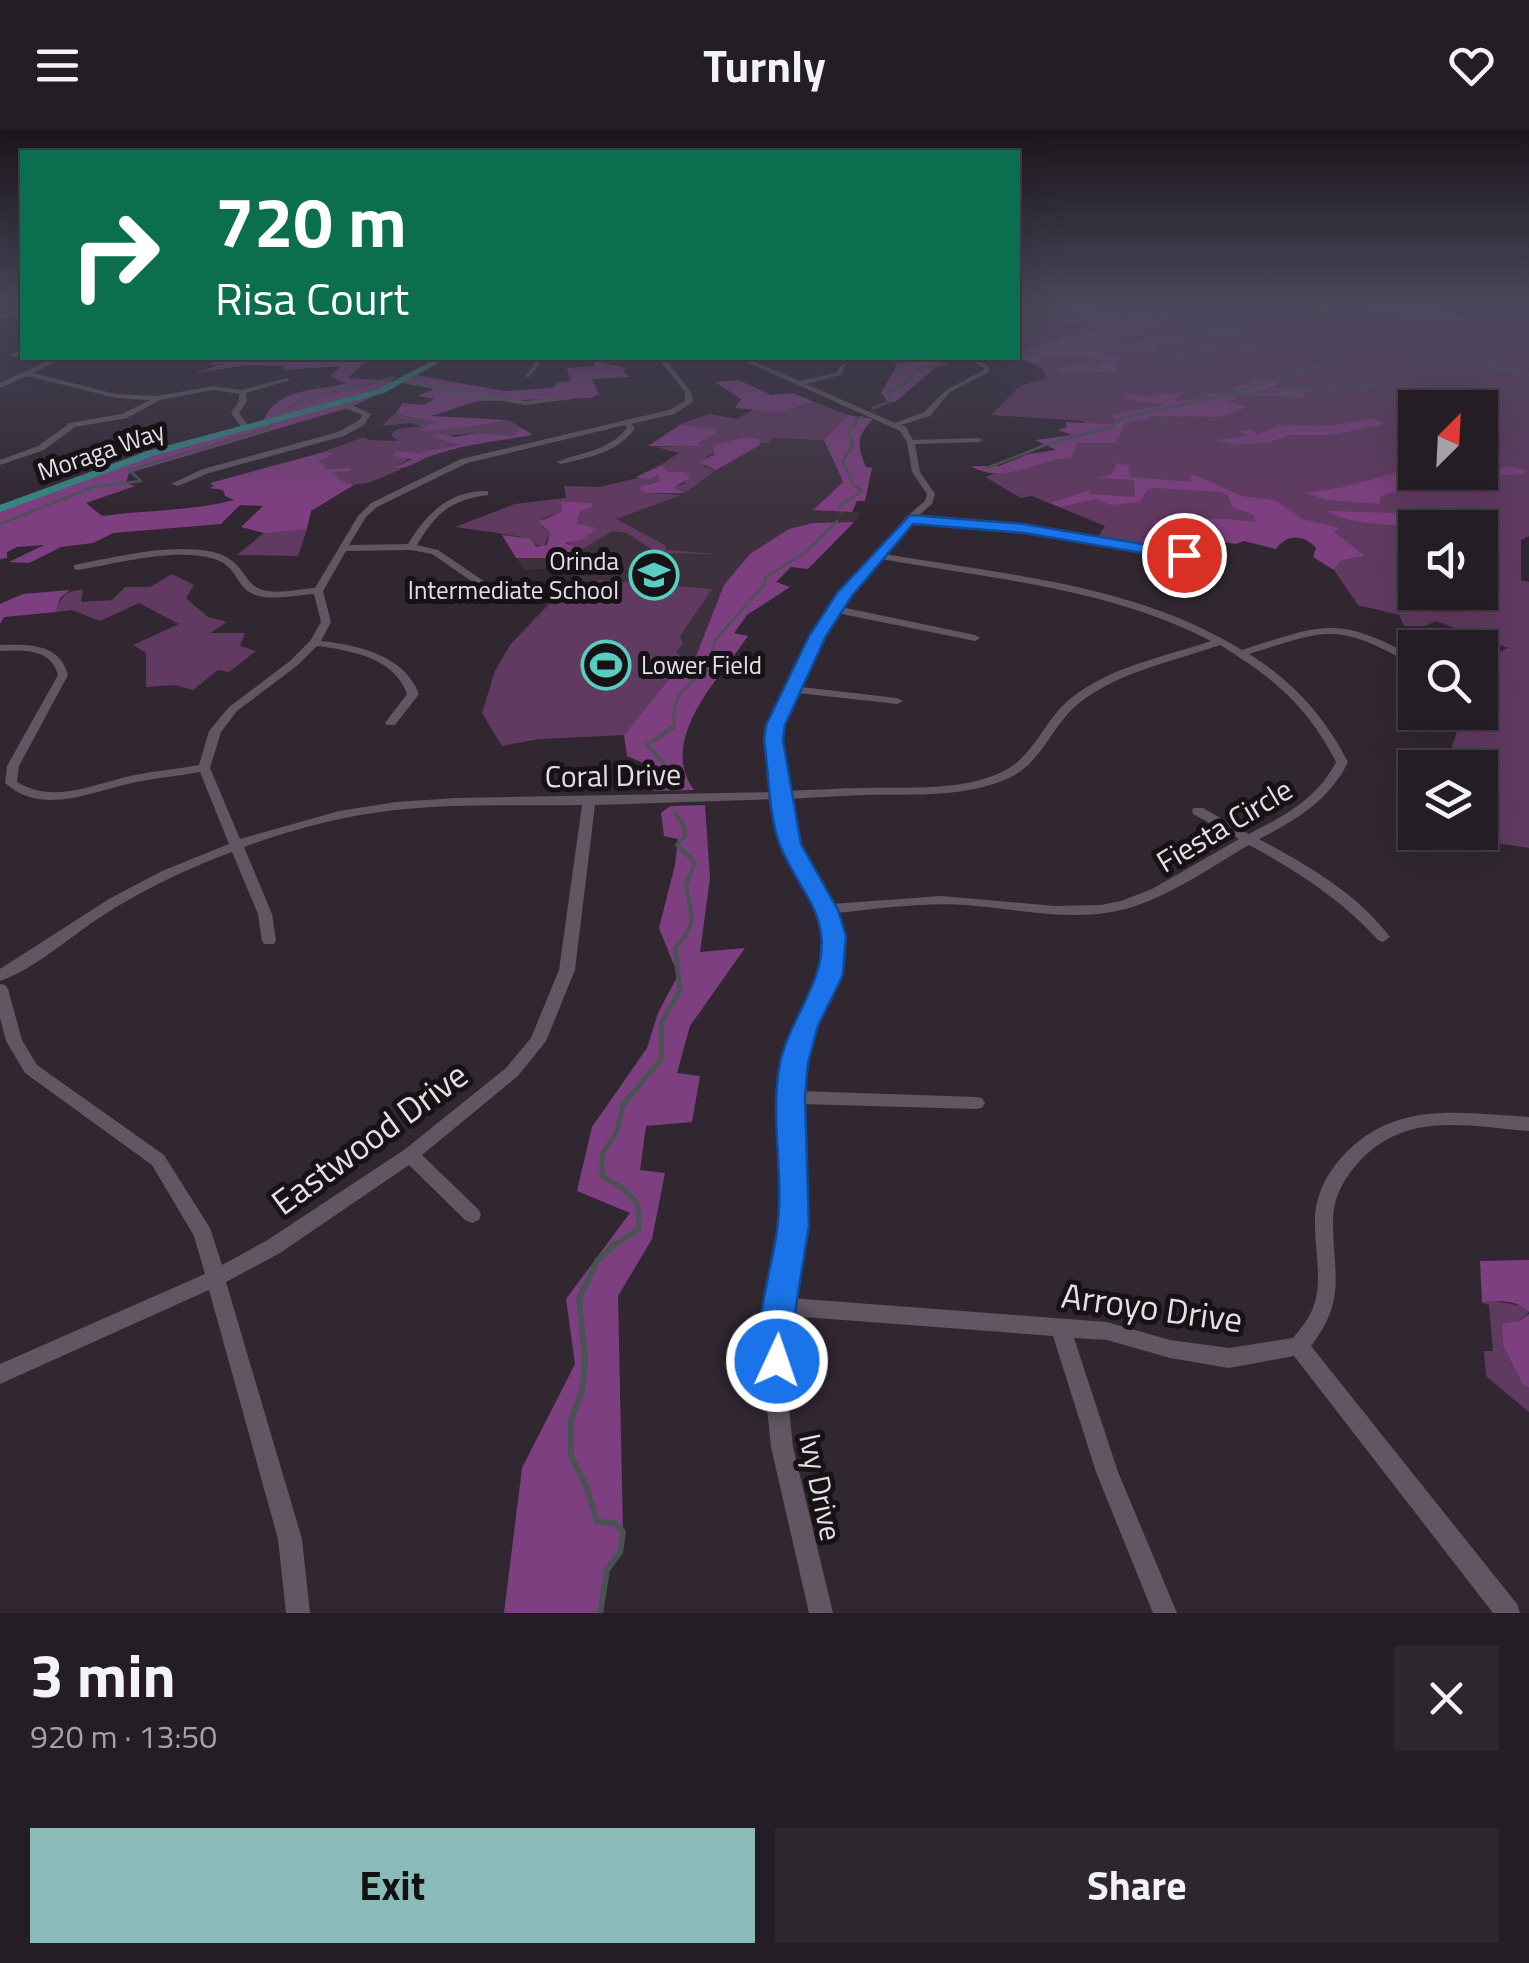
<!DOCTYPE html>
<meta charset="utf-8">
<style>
body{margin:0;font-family:"Titillium Web",sans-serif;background:#2d262d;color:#f1f3f6;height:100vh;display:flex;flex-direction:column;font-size:38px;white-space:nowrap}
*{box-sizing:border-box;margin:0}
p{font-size:32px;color:#a3a2a7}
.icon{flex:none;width:55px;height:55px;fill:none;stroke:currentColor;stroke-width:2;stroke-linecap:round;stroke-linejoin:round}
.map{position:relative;height:1483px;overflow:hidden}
.details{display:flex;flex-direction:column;background:#251d25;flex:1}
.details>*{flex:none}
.hud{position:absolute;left:20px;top:20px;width:1000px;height:210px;border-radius:0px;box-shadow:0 10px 40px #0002,0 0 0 2px #423b42;background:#0b6e4f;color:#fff;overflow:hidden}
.needle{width:65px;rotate:24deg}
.buttons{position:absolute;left:1398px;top:260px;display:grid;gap:20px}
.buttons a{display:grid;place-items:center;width:100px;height:100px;border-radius:0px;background:#251d25;box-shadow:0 10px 40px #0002,0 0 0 2px #423b42;font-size:50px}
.pin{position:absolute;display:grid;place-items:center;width:85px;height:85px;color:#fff;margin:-42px;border:5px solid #fff;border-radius:50%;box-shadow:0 2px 10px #0007}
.me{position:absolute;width:110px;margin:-55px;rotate:3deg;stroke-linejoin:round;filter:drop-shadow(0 0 8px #0008)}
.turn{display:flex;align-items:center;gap:35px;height:210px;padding:0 30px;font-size:45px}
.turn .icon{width:130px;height:130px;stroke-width:2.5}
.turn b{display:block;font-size:70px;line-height:85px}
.round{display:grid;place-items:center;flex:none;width:105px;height:105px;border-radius:0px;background:#2d262d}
.head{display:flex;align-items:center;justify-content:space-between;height:170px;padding:0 30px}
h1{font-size:60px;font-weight:700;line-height:75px}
.primary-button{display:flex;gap:20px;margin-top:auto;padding:20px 30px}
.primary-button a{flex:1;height:115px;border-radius:0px;background:#8bbbb9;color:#111;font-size:40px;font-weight:700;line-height:115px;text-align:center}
.primary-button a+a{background:#2d262d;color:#f1f3f6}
header{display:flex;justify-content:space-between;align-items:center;height:130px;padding:0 30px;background:#251d25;font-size:45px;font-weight:700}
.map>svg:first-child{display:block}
.built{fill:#3e313e}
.green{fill:#613a61;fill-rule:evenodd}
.forest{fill:#7e3f80}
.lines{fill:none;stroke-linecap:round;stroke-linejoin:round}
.stream-far3{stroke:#495353;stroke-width:2.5}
.stream-far2{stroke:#495353;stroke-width:4}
.stream-far1{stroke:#495353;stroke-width:5}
.stream{stroke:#495353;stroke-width:6}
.minor{fill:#615661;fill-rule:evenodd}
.major{fill:#348783;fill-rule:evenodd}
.route{fill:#1a73e8;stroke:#114b97;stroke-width:2.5}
.labels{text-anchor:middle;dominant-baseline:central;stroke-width:10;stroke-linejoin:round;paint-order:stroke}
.far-street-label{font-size:25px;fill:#e5dfe5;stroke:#161216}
.far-poi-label{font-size:25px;fill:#e5dfe5;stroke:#161216;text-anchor:end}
.street-label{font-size:30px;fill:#e5dfe5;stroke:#161216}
.near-street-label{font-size:35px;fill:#e5dfe5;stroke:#161216}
</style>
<header><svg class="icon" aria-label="menu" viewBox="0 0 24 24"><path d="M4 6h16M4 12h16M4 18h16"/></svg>Turnly<svg class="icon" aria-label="heart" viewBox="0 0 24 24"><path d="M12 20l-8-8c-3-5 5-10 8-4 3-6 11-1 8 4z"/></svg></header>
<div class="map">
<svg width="1529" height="1483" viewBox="0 0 1529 1483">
<rect width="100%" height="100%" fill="#312731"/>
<!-- built -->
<path class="built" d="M814,272L848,285L824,311L843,352L814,379L861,383L858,388L854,392L813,393L789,399L754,424L724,455L696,526L670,548L624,605L539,609L502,616L482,583L495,541L510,515L575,444L564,437L524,440L501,403L455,397L515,374L566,368L564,356L600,357L629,351L679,323L648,316L683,293L709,284L738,289L756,278L780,282Z"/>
<!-- green -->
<path class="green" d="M1018,171H1244L1341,185L1320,177L1364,179L1408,193L1446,189L1457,193L1486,191L1429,172L1433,171L1529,173V406L1521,410V450L1529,452V718L1430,703L1480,702V638L1445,637L1458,599L1402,584L1415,572V582H1480V531L1508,518L1436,491L1425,496H1404L1399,485L1358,475L1334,440L1337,435L1324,402L1148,404L1140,415L1097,408L1105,396L1032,366L1021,368L985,347L1082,312L1084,291L991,285L1020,256L1046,248L1042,238L1018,227ZM1415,278H1480V342H1415ZM1415,398H1480V462H1415Z
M814,272L848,285L824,310L772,308L770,313L730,312L705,328L703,337L716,340L685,363L672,358L685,354L686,342H667L662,335L679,323L657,317L698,316L701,300L680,295L683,293L709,284L738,289L756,278L780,282Z
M394,284L438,292L427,298L508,290L522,298L513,306L477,303L433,307L460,315L417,323L395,338L402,339C359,356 357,365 315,332L331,323H320L364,307L369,310L397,311L391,304L398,299L421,296L410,293L382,296Z
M658,343L661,351L648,353L645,363L681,365L616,389L665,415L666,420L716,424L657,423L627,403L612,401L575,424L573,416L565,411L582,410L595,399L577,395L580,381L592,373L561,371L562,381L543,388L542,397L550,403L543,417L518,406L455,397L515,374L566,368L564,356L600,357Z
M282,399H307L298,426L237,425L264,403Z
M172,444L194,455L186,468L208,487L227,492L210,503H245L240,516L256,521L229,542L218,540L193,560L175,555L146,557V523L133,515L179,494L139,473L100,491L72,480L56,482C61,466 66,460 83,460L81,472L112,470L125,457H150Z
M599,450L712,459L680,506L683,513L676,522L680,526L657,544L670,548L624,605L539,609L502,616L482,583L495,541L510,515L562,461L586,459Z
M1491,1170L1526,1177L1529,1182L1519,1191L1502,1195L1503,1216L1523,1255L1529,1258V1282L1486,1246L1484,1221H1493L1489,1175L1482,1173Z"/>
<!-- forest -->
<path class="forest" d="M1018,171H1112L1103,175L1114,178L1088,182L1122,187L1189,182L1170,189L1171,194L1141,198L1143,203L1140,205L1109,208L1122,216L1152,207L1173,210L1197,206L1219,197L1246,202L1156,216L1153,220L1158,223L1108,221L1102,225L1128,229L1115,232L1113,236L1117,239L1113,242H1064L1057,240L1078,233L1103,241L1099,235L1109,232L1071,225L1042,228L1037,235L1018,227V223L1080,203L1111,199L1061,191L1079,184L1047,177L1018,181Z
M1277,171H1433L1431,173L1471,188L1492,190L1410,192L1419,196L1365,179L1332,180L1341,184L1282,177L1326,178Z
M204,228H369L348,248L393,251L384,261L351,277L129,343L126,353L135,356L86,373L102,386C148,380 191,381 234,370L225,366L223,360L210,358L214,356L210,353L320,323H334L317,332L325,334L324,339L350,338V341L333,342L341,350L354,355L311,381L307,399L264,403L241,397L263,376L240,375L221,394L113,403L93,413L61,417L29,433L9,432L44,415L17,417L7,422V428L0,429V375L147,321L264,290C275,259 317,260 346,254L331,246L341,236L284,240L282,236L248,235L195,243L225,233L210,235L215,230Z
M920,228L941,233L895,272L887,271L881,263L897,235Z
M595,231L627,238L623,241L630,247L592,249L599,264L590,268L478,271L431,286L508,290C490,293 431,304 418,300L436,292L395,284L403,273L424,275L434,269L418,266L438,257L404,252L409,244L504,261L552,258L558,252L570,251L567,238L595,236Z
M739,250L771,265L793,263L814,272L780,282L735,278L741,269L715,252Z
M1254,250L1275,251L1278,255L1266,258L1302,261L1305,267L1233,265L1235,269L1228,271L1248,277L1220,287L1149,286L1151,289L1126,292L1116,313H1078L1071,328C1036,329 1003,356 971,336H999L1028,324L1056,320L1035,310L1072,305L1058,300L1067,297L1065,292L1110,294L1115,290L1110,285L1165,275L1129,270L1123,264L1154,267L1152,264L1182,263L1175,271L1212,268L1205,264L1230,263L1236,256L1257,254L1250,251Z
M848,285L873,289C856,306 857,316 866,337L872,338L865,371H857L852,382L813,380L843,352L824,310Z
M1373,288L1385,294L1332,305H1291L1269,312L1235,315L1216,310L1249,306L1237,301L1251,300L1258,305L1279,295L1329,296Z
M680,295L713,299L716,303L698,313L701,316H648Z
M522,298L533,305C499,311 464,314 431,326C418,330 408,340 394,338L412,329L392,326L396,321L417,323L459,315L432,307L438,303L454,307L477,303L512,306Z
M748,307L759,309L760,315L716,340L698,332L714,325V315Z
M1415,332V342H1480L1510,336L1526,340L1525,344L1480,346C1460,367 1415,360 1387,363L1380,368V374L1326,370L1304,362C1338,361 1367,350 1400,341L1395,333Z
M1112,333L1128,335L1130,347L1192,352L1190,347L1195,345L1242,366L1275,370L1302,389L1340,398L1334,402L1365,426L1341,430L1334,440L1313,427L1316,418C1303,404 1287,404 1276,419L1244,411L1236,414L1185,407L1210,423L1184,425L1140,415L1152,397L1158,398L1153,392L1157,390L1226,389L1255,392L1254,385L1232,377L1228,366L1220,362L1155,358L1147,360L1140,372L1111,375L1096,369L1060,377L1050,373L1090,360V364L1135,367L1134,350L1098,348L1110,345L1117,336Z
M662,335L668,342H686L690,348L673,358L685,363H645L638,357L660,351L658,344L652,349L636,347Z
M561,371L592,373V377L580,381L577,394L597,398L582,410L564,413L574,416L573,422L582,434L549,438L548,428H516L502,405L531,409L536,417L547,415L550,403L539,392L562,381Z
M1327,381L1400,383L1427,391C1407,400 1345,393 1327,381Z
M854,392L808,439L791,437L776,452L790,457L747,485L734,503L748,506C720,548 657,609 694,660L654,661L648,635L627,626L624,605L670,548L696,526L724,455L750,424L789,399L813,393Z
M70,460L60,468L56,482L4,487L0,494V474L23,464Z
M705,675L710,748L700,822L745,818L690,896L677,943L700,946L692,992L646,996L640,1040L665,1043L652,1109L618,1166L623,1402L620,1422L607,1440L599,1483H504L522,1338L575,1234L566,1169L630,1083L577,1061L592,997L647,918L658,883L678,845L659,798L675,735L678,709L664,706L661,683L670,676Z
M1529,1130V1182C1520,1171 1495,1169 1482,1173L1480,1131Z
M1529,1184V1258L1523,1255L1503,1216L1502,1194L1519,1191Z"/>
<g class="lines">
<!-- stream-far3 -->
<path class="stream-far3" d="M1018,174L1085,171
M0,188L22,184
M1127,218L1179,223L1282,217
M1047,220L1179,211L1247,196
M1408,220L1529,245
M885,228L904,236L898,243L910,245
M1016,228L1179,182L1236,177
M1364,256L1383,252
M1235,263L1362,258L1386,252
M873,278L889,272L890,261L909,252L917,239L946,234
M280,283L302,269L313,271L318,265L394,248
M987,338L1048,314L1113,297L1114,292L1127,287L1226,265L1333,232
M840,382V376L862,361L852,353L843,331L853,315L848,300L857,292L854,289L862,287
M0,394L93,357L141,351L129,340L267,299L273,293
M669,600L675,596C667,563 696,547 722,532L712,519L716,509L765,454L766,447L806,422L837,391"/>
<!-- stream-far2 -->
<path class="stream-far2" d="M672,598L647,615L663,632L666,648L675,659
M675,683L684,696L685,706L677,715L695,732L686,755C691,787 699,791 675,819L676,827"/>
<!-- stream-far1 -->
<path class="stream-far1" d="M612,1116L638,1100C644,1067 627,1062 602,1046V1025L617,1001L623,974L661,930L662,892L680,860L676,825"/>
<!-- stream -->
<path class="stream" d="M600,1483L607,1440L620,1422L623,1402L615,1393L597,1392L587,1358L571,1326V1290L582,1261L585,1228L579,1169L597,1131L615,1114"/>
<!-- minor -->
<path class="minor" d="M1241,171H1253L1330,183L1327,185Z
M22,180V184L0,188V184Z
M12,223H22V227L10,226Z
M54,228H61L33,243L116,264L157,266L213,256L242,260L287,248L290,250L246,263L247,271L239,283L251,299L250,301H244L231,283L239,271V264L213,260L160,270L127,288L75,297L44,320L0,335V330L38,316L70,293L122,284L150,270L116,268L27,246L0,258V253Z
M538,228H544L529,247H525Z
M663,228H669L668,233L691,262L693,272L674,284L631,294L635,298C618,323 589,327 561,334L557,332C581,322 609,321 627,298L625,295L467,333L377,377L366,387L349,415L408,414C427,383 450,360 488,361V365C450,370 436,383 417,415L438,420L488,454L474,471L470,472L465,469L477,455L432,424L411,420L346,421L323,461L331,492L321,511C358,515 404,525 419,564L395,595H387L385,593L407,564C395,528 350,520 317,516L298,535L237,581L221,602L210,638L240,709L339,681L396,672L455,668L776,662L768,610L770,595L787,559L830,477L906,387L925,371L927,364L912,342L907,312L900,301L738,228H745L800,251L836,243L842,234H846L841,245L806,254L895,293L924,282L946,260L984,240V238L967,228H974L989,236V242L950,262L930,286L901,295L906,297L913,310L979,308L983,310L979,312L915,314L920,342L935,364L932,374L917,387L1024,395L1184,422L1189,425L1184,428L1024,401L911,392L885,424C1006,445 1135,454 1242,520C1318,496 1336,484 1410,525V529H1402C1334,491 1320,502 1249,524C1293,551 1325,587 1348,632C1329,671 1296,690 1259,709C1307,735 1357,763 1390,807L1383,812L1378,810C1341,769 1297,741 1249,715C1209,738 1171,766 1126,779C1073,793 1019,779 966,775C922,772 878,779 835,783L841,807L838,845L813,896L802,933L800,961L976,967L982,968L985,973L982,978L976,979L800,974L803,1096L791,1168L1107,1192L1170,1210L1229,1218L1293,1208C1301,1198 1310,1188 1314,1175C1323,1149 1314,1118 1315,1090C1315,1067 1326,1045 1341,1028C1393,969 1460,983 1529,987V1001C1464,996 1404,980 1356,1035C1342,1052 1333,1069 1333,1091C1333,1144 1347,1169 1311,1216L1517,1474L1520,1483H1493L1294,1226L1229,1238L1170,1228L1107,1210L1074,1208L1118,1342L1177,1483H1153L1096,1342L1053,1206L790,1186L787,1259L793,1317L833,1483H809L771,1317L765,1259L770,1176L785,1096L783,967L786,933L797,896L822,845L827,807L820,779L783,714L777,669L595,675L575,840L546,911L518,946L422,1025L479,1080L481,1085L479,1090L472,1093L465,1090L409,1035L280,1123L226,1152L302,1409L310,1483H286L278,1409L209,1160L0,1254V1234L205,1144L194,1106L152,1035L25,943L6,911L0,888V854L5,855L8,859L22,910L37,935L164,1025L210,1098L222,1135L266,1111L404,1020L506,938L531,908L559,840L582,675C520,676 457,673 395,680C343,686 293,699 244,717L272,784L276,811L274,814H264L262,811L258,784L232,722C186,739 140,761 99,788C67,809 36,838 0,851V839L109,769L162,741L229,714L200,642C178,646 157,648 136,652C92,661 43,687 5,653L7,636L58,545C51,518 23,520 0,521V515C28,514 60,513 68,545L19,636L17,652C55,675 95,653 135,645C156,641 177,639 199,635L209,601L229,577L290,531L310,511L321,492L314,464C296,465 268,472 251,463C234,454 238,435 211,428C171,418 117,434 77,440L74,439V435C117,427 169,413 213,422C245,430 242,452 260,459C275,465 299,459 315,458L358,386L371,373L461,329L669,280L685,271V262L662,233ZM881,429C993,449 1109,458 1211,511C1164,527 1109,537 1070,569C1044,590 1034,627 1002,642C962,661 909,657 865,658C840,658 814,660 788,661L780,610L782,595L798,563L897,574L903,571L897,568L801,557L837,483L975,511L980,508L975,505L841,477ZM1220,515C1272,547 1307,575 1336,632C1317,669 1284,686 1249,704L1203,678H1193L1192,681L1193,684L1239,709L1152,759L1121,771L1101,775L1055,776L941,766L831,774L797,714L789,669C815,667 841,666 866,665C913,664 968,668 1011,647C1042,632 1052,595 1078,574C1117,542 1172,532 1220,515Z
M404,250L525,271L568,267L572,269L525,275L402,253Z
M339,272H345L371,284L364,295L344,306L209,343L178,356L171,354L203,339L338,302L358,291L363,285L339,276Z"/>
<!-- major -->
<path class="major" d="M438,228H447L384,263L156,325L0,382V375L148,321L378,259Z"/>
</g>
<!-- sky -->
<linearGradient id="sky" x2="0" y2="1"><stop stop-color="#1b151b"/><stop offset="0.45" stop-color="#48475a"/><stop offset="1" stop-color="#48475a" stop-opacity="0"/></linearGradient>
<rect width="1529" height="378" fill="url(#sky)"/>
<!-- route -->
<path class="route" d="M910,385L1024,394L1184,421L1192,425L1184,430L1024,403L913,394L852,466L826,506L785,595L783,610L801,714L838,780L846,806L843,845L818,896L808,933L805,967L809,1096L796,1176L794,1231L789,1242L777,1247L765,1242C749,1207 772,1139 777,1100C785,1045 769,988 780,933C789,889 827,850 821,804C817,771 791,746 780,715C768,684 769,643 764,610L766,595L809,506L837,463Z"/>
<!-- icons -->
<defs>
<g id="school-ring" transform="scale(2.5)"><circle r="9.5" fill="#161216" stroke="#58cebf" stroke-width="1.5"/><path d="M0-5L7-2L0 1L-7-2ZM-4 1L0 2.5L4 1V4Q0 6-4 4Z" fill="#58cebf"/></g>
<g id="stadium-ring" transform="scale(2.5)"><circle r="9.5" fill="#161216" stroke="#58cebf" stroke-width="1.5"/><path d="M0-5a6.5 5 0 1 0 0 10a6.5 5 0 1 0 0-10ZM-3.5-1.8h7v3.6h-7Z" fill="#58cebf"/></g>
</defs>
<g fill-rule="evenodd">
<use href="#school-ring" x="654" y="445"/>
<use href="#stadium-ring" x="606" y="535"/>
</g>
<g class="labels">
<!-- far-street labels -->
<g class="far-street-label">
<text transform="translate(101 321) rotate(-19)">Moraga Way</text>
</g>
<!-- far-poi labels -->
<g class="far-poi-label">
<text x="619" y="431">Orinda<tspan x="619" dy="29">Intermediate School</tspan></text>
<text x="641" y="535" text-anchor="start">Lower Field</text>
</g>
<!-- street labels -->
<g class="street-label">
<text transform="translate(613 645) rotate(-1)">Coral Drive</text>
<text transform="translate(1224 695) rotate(-31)">Fiesta Circle</text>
<text transform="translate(821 1357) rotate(78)">Ivy Drive</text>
</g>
<!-- near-street labels -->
<g class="near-street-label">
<text transform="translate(369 1008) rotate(-36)">Eastwood Drive</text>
<text transform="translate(1152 1177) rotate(8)">Arroyo Drive</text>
</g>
</g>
</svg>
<div class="buttons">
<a><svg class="needle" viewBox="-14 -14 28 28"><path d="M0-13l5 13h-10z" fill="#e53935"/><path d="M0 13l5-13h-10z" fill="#a3a2a7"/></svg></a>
<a><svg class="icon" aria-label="sound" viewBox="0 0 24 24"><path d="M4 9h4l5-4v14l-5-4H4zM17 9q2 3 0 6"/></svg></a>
<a><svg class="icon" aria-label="search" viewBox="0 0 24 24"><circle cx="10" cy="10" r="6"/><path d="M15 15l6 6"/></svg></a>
<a><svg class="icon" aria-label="layers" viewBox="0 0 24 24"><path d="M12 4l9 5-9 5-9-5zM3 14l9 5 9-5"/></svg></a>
</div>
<div class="pin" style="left:1184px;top:425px;background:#d93025"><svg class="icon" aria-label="arrive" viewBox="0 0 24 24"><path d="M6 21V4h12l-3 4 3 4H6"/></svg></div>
<svg class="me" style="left:777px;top:1231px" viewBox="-20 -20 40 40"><circle r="17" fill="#1a73e8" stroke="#fff" stroke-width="3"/><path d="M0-11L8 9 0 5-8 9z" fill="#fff"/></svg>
<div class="hud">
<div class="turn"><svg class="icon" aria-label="right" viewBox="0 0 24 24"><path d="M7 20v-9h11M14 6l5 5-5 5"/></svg><div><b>720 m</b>Risa Court</div></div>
</div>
</div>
<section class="details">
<div class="head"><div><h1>3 min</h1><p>920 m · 13:50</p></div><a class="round"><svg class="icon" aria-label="close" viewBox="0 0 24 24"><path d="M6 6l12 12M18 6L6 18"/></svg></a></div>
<div class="primary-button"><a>Exit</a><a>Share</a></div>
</section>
